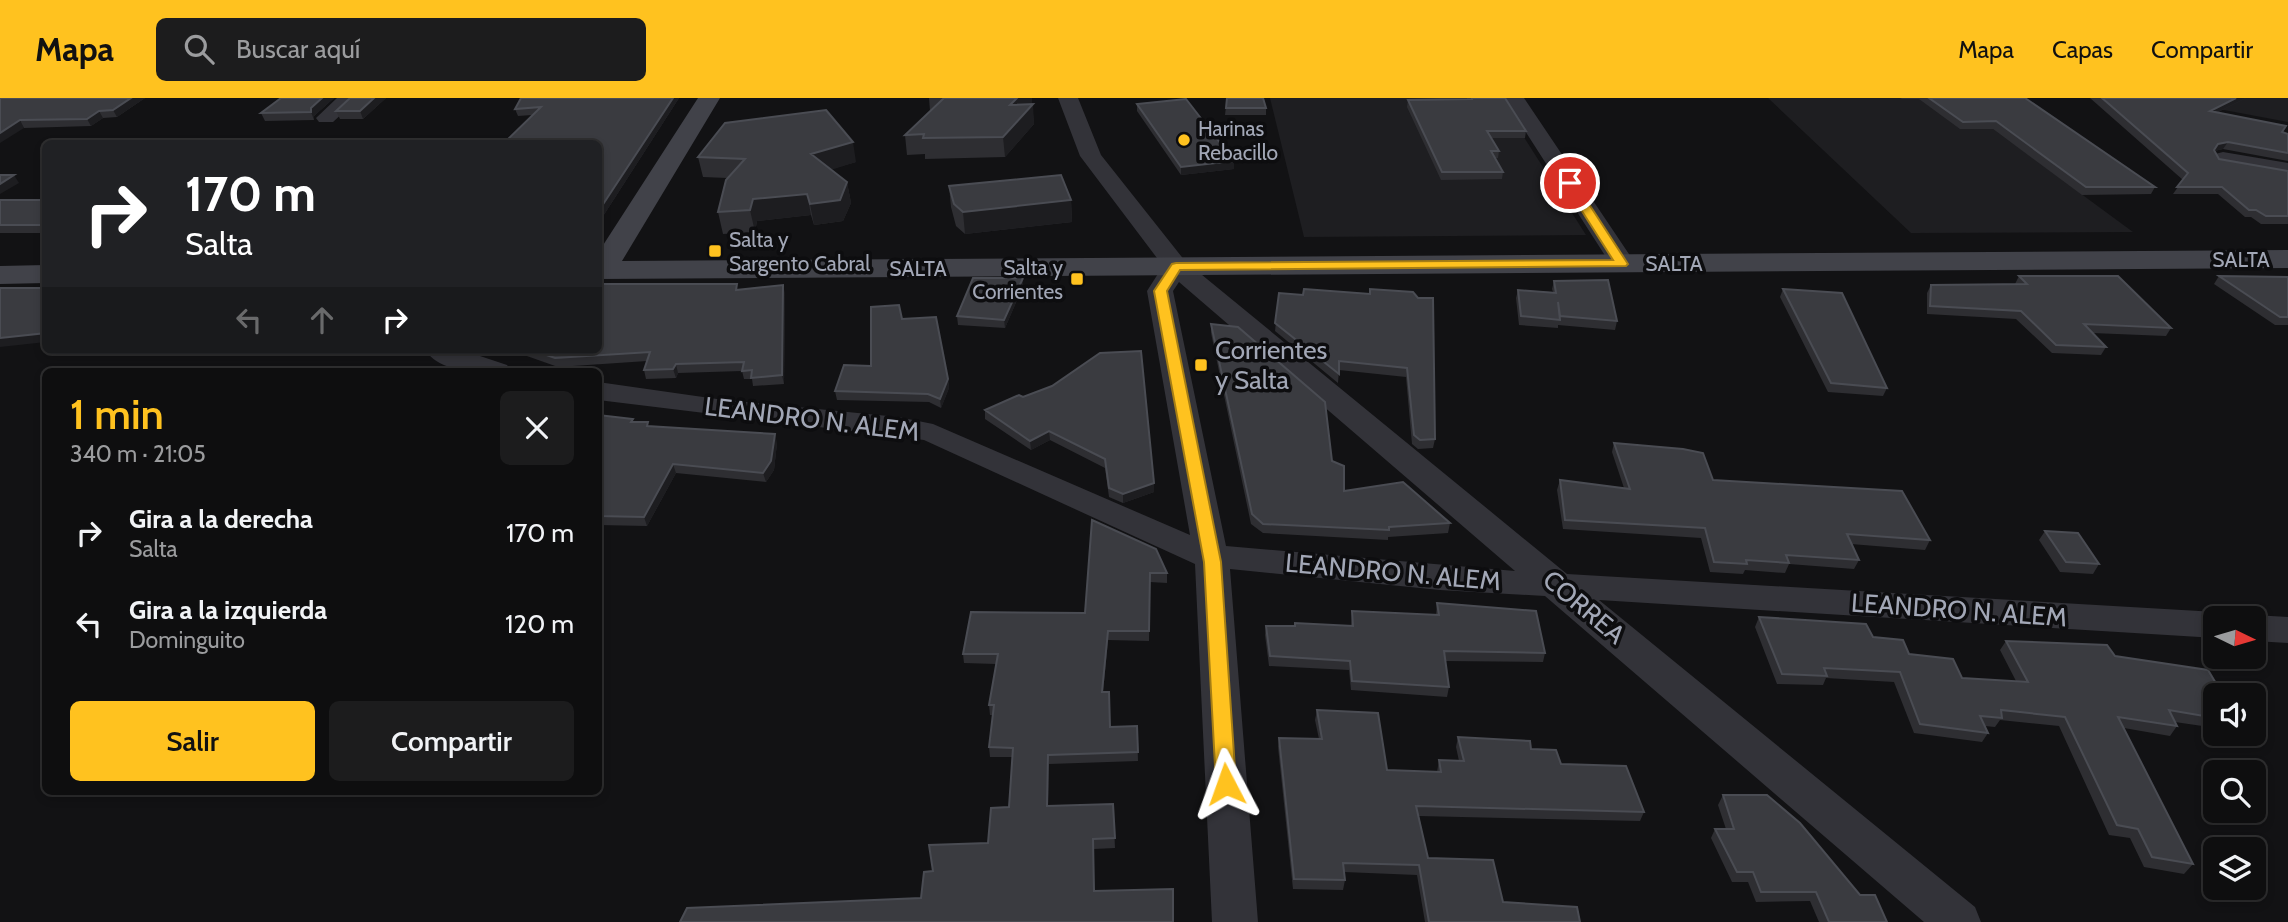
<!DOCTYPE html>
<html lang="es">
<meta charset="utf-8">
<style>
body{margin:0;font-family:Cabin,sans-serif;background:#1c1c1d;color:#f1f3f6;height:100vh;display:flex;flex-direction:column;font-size:26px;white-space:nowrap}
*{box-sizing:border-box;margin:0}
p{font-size:23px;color:#9b9c9e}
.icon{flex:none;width:38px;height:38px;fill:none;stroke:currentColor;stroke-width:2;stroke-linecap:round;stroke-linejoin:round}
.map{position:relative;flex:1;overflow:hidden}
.details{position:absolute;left:42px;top:270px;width:560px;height:427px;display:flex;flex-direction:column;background:#0e0e0f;border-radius:10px;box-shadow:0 4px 10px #0003,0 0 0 2px #2e2e2f}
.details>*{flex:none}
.hud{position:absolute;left:42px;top:42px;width:560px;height:214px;border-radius:10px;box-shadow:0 4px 10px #0003,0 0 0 2px #2e2e2f;background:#202124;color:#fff;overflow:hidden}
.needle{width:46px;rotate:95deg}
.buttons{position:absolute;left:2203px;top:508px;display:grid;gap:14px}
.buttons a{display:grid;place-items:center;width:63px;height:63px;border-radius:10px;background:#0e0e0f;box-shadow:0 4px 10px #0003,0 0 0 2px #2e2e2f;font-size:35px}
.pin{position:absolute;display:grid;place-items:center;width:60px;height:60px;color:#fff;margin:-30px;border:4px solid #fff;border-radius:50%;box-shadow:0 2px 7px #0007}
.me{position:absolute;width:77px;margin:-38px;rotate:356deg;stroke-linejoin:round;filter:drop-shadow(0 0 5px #0008)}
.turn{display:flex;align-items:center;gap:24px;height:147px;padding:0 28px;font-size:32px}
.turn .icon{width:91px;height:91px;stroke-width:2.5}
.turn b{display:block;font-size:49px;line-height:60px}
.lanes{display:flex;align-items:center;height:66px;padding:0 28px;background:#0003;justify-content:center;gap:35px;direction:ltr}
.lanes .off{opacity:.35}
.round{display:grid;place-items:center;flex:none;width:74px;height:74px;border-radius:10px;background:#1c1c1d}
.overview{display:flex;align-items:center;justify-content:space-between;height:119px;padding:0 28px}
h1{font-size:42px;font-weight:600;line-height:52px;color:#ffc21f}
.primary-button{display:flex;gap:14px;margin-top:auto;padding:14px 28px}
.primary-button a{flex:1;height:80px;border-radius:10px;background:#ffc21f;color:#111;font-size:28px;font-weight:600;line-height:80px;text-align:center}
.primary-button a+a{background:#1c1c1d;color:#f1f3f6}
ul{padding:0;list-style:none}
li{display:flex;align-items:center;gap:21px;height:91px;padding:0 28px}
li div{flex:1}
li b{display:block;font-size:26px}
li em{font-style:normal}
header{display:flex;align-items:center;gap:42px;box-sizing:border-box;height:98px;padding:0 35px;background:#ffc21f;color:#111}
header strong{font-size:33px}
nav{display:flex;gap:38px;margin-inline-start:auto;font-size:24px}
.search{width:490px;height:63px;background:#1c1c1d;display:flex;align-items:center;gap:18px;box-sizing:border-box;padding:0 24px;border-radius:10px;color:#9b9c9e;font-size:26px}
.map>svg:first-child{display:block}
.built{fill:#1e1e21}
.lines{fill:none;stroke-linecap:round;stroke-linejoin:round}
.minor{fill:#333339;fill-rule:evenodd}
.secondary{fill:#414249;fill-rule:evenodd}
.wall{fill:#2e2e32}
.shaded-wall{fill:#1d1d20}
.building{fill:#3a3b40;stroke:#4a4c53;stroke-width:2}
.route{fill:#ffc21f;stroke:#a67e14;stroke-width:2}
.poi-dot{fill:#ffc21f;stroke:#0d0d0f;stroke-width:2.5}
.labels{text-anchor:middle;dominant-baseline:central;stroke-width:7;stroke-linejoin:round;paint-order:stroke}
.far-poi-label{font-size:21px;fill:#a2a7b6;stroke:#0d0d0f;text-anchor:start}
.far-street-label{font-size:21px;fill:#a2a7b6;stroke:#0d0d0f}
.poi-label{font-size:26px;fill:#a2a7b6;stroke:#0d0d0f;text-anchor:start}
.street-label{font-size:26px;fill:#a2a7b6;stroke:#0d0d0f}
</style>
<header>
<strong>Mapa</strong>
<div class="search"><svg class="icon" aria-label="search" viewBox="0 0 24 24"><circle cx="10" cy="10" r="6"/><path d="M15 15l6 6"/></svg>Buscar aquí</div>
<nav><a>Mapa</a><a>Capas</a><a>Compartir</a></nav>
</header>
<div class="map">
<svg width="2288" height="824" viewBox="0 0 2288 824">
<rect width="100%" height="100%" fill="#121214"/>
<!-- built -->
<path class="built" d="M1270,0H1499L1586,137L1304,139Z
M1768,0H1951L2133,134L1911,135Z
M2160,0H2288V24Z"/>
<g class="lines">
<!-- minor -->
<path class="minor" d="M337,0H359L333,24H319L316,20Z
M1058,0H1078L1101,57L1185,163L1567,476L2216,514L2230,520H2216V540L1599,502L1975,809L1981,824H1924L1545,498L1440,492L1230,471L1258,824H1212L1195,466L924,342L598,302V284L717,301L898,319L933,326L1190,437L1147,193L1163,168L1080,58ZM1179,184L1515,473L1226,448L1173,193Z
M1504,0H1524L1635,165L1631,170H1613Z
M2223,54L2288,65V79L2215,66L2212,61L2215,56Z
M425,252H462L507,267L511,273C484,273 443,278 425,252Z
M2254,517L2288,519V545L2254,543V520H2244Z"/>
<!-- secondary -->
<path class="secondary" d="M698,0H720L622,163L2288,152V170L598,181V155Z
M46,167V185L0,186V168Z"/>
</g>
<!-- wall -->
<path class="wall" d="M0,0H145L117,19L103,20L91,28L24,30Z
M281,0H334L314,18V22L265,23L261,15Z
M350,0H386L363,21H340L336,13Z
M521,0H679L598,126L532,17L518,18L515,11Z
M929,0H1032V6L1034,26L1005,59L925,61V56L907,57L905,37L930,13Z
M1227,0L1266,10V17H1225Z
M1467,0H1505L1526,33L1525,40H1491L1499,53L1498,60H1495L1503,74L1502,81L1441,82L1407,9L1408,2L1467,1Z
M1900,0H2025L2155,89L2151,96L2082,97L1993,31H1960L1919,1H1902Z
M2090,0H2246L2218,14L2288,36V63L2223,51L2214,53L2219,61L2288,73V126H2261L2251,119H2245L2218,96H2173L2183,82Z
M1137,6L1234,63V71L1181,77L1137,13Z
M698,59L856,64L831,71L847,84L851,105L843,123L814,127L811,117L757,123L755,134L723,136L718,114L727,80L703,79Z
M949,88L1071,102L1072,124L965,136L956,128L951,109Z
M0,102H46V135H0Z
M2019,178L2171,230L2166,238L2092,235L2106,249L2101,257L2052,255L2016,221L1927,216V195L1931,187L2015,186Z
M2219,178L2288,179V227H2275L2214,186Z
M1554,183L1617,223L1615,232L1558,227V230L1519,227L1516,200L1518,192L1553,194L1552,191Z
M1023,188L1005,230L958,227L957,218Z
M739,191L785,195L784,286L753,288L752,281H744L742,273L678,275L676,280L646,281L644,272L647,263L558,269L510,252H598Z
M1783,191L1887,290L1883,298L1828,294L1780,199Z
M1413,194L1435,341L1433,350L1418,351L1412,346L1406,279L1339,272L1338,285L1275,233L1279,195L1303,197L1370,196Z
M902,221L948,281L949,290L941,310L929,304L837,302L835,293L871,268Z
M1211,226L1332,363L1344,393L1450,425L1448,435L1388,439V442L1263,435L1251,426L1211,235Z
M1019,297L1154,394L1123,405L1109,399L1105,370L1050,342L1031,352L985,321V312Z
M598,317L650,328L777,345L774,372L766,384L676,375L647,428L599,427L598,428Z
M1614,345L1713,382L1930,442L1925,452L1851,446L1859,462L1854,471L1789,466L1785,475L1745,472L1743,476L1710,474L1701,440L1563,431L1557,392L1560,382L1624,390L1612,354Z
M1092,422L1167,475V485L1150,484L1149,543L1108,542L1103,594L1110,629L1137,628L1138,663L1049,666L1048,708L1113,706L1115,750L1094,751V793L921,800L933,773L988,745L1009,709L1012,659H990L989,649L993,617H990L989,607L996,566L964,565L963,556L1085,515Z
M2045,433L2099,466L2093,476L2060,474L2039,442Z
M1437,505L1545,555L1543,564L1445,563L1449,589L1447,599L1351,592L1349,572L1269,568L1265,537L1266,528H1351L1352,513L1436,517Z
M1759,519L1873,539L1962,580L2016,583L2000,552L2006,543L2115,558L2216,597V630L2175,624L2177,628L2170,638L2124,630L2193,766L2184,776L2144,769L2130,740L2109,737L2059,628L2000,622L1995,629L1985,628L1988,635L1982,644L1914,635L1894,584L1826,580L1823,587L1777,586L1755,529Z
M1317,612L1387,672L1437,674L1439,662L1459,663L1456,649L1458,639L1531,651L1561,666L1644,714L1640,723L1419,718L1428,760L1503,804L1580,824H1425L1417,777L1344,774L1345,782L1343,792L1293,791L1278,649L1279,640L1319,641L1315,622Z
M1723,697L1860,797L1887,824H1819L1810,803L1756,804L1748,784H1732L1711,740L1715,731H1726L1718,707Z"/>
<!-- shaded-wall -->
<path class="shaded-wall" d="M131,0H145L117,19L113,12Z
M322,0H334L314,18V22L311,14V10Z
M374,0H386L363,21L360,13Z
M673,0H679L598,126V114Z
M1017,0H1032V7H1010Z
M2236,0H2246L2206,20L2210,13Z
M1033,6L1034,26L1005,59L1003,39Z
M99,13L103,20L91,28L87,21Z
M20,22L24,30L0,45V35Z
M853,44L856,64L815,77L811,56Z
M2228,44L2223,51L2214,53L2210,60L2218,46Z
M1234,63V71L1181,77V69Z
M14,77L19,85L0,96V86Z
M847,84L851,105L843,123L814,127L810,106Z
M807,96L811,117L757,123L755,134L750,112L753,101Z
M1071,102L1072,124L965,136L963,114Z
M1023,180V188L1005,230L1004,222Z
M783,187L785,195L784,286L782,277Z
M46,235V244L0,249V240Z
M676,266L678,275L676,280L673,271Z
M948,281L949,290L941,310L940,301Z
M1049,333L1050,342L1031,352L1030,343Z
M775,336L777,345L774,372L766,384L763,375Z
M673,366L676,375L647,428L644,419Z
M1154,385V394L1123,405V396Z
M1108,533V542L1102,604V594Z
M1048,657L1049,666L1048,718L1047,708Z"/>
<!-- building -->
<path class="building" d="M0,0H131L113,12L99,13L87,21L20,22L0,35Z
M281,0H322L311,10V14L261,15Z
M350,0H374L360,13H336Z
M521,0H673L598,114V46H503L541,9L515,11Z
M944,0H1017L1010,7L1033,6L1003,39L923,40L924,36L905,37Z
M1227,0H1263L1266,10H1226Z
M1472,0H1505L1526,33H1487L1499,53H1491L1503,74H1442L1408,2L1472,1Z
M1929,0H2025L2155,89H2086L1996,23L1963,24Z
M2102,0H2236L2210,13L2286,28L2282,34L2288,36V55L2228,44L2218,46L2214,52L2219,61L2288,73V118H2266L2256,112H2249L2222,89H2177L2188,75Z
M1186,1L1234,63L1181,69L1137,6Z
M826,12L853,44L811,56L847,84L840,102L810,106L807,96L753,101L750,112L718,114L726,82L745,61L698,59L725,25Z
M0,77H14L0,86Z
M1061,77L1071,102L963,114L954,106L949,88Z
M0,102H46V127H0Z
M2019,178H2118L2171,230L2084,226L2106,249L2056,247L2021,213L1930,208L1931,187L2027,186Z
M2219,178L2288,179V219H2280Z
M973,180H1023L1004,222L957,218Z
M1608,182L1617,223L1560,218L1558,204L1560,222L1521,218L1518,192L1556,195L1554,183Z
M598,186H737L736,192L783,187L782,277L751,280L752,272L742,273L744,264L676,266L673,271L644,272L650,254L555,260L532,252H598Z
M0,190H46V235L0,240Z
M1304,191L1370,196V191L1413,194L1418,200H1433L1435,341L1420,342L1414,337L1407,270L1339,263V276L1275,225L1279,195L1303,197Z
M1783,191L1842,195L1887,290L1831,285Z
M899,207L902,221L936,219L948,281L940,301L928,296L835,293L844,267L871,268V209Z
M1211,226L1238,229L1325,304L1332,363L1344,368V393L1403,384L1450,425L1389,429V432L1263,426L1252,416Z
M1141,253L1154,385L1123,396L1109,390L1105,361L1049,333L1030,343L985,312L1019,297L1023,299L1052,288L1100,255Z
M598,317L633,321L631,324H648L647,328L775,336L771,363L763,375L673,366L644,419L598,418Z
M1614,345L1683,351L1703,355L1713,382L1902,393L1930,442L1847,436L1859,462L1786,457L1789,465L1746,462L1747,466L1714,464L1705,430L1565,422L1560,382L1630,391Z
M1092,422L1156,451L1167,475H1150L1149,533H1108L1102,594H1109L1110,629L1137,628L1138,654L1048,657L1047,708L1113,706L1115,740L1093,741L1094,793L1173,791V824H680L687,810L921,800L924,774L933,773L929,747L988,745L991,710L1009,709L1013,650L989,649L994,607H989L998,556H963L971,514L1085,515Z
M2045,433L2078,435L2099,466L2066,464Z
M1437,505L1536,513L1545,555L1444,553L1449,589L1352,583L1350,563L1270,558L1266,528H1295V525L1353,528L1352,513L1439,517Z
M1759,519L1866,526L1873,539L1903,542L1909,556L1953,561L1962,580L2028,584L2006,543L2107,547L2115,558L2208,572L2223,597H2216V620L2169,612L2177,628L2118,619L2193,766L2152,759L2138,731L2117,727L2065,619L2001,612L2002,620L1980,618L1988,635L1920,626L1900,574L1824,570L1827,578L1782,576Z
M1317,612L1378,615L1387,672L1441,674L1439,662L1464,663L1458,639L1530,643L1531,651L1556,652L1561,666L1626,668L1644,714L1416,708L1428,760L1493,762L1503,804L1577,809L1580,824H1429L1419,767L1343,765L1345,782L1294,781L1279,640L1322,641Z
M1723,697H1767L1800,725L1860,797H1875L1887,824H1829L1816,794H1761L1753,774H1737L1715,731H1734Z"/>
<!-- route -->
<path class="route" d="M1570,82L1574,83L1628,166L1626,168L1180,172L1167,193L1221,464L1236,686L1233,691H1219L1216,686L1204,464L1154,193L1172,166L1176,165L1613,162L1564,85Z"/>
<!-- markers -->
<g class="poi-dot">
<circle cx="1184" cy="42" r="7"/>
<rect x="708" y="146" width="14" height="14" rx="3.5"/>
<rect x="1070" y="174" width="14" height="14" rx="3.5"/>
<rect x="1194" y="260" width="14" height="14" rx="3.5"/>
</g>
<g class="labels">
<!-- far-poi labels -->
<g class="far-poi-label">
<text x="1198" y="30">Harinas<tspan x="1198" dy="24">Rebacillo</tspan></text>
<text x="729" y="141">Salta y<tspan x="729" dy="24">Sargento Cabral</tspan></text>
<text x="1063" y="169" text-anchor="end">Salta y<tspan x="1063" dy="24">Corrientes</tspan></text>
</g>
<!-- far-street labels -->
<g class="far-street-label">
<text x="2241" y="161">SALTA</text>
<text x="1674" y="165">SALTA</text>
<text x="918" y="170">SALTA</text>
</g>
<!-- poi labels -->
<g class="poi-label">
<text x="1215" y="252">Corrientes<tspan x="1215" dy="30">y Salta</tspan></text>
</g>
<!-- street labels -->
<g class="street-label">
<text transform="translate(812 321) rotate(7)">LEANDRO N. ALEM</text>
<text transform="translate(1393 474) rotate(5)">LEANDRO N. ALEM</text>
<text transform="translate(1584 509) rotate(40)">CORREA</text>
<text transform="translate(1959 512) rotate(4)">LEANDRO N. ALEM</text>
</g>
</g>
</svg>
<div class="buttons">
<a><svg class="needle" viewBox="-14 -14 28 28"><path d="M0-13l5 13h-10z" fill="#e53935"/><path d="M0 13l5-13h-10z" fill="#9b9c9e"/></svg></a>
<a><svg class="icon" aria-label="sound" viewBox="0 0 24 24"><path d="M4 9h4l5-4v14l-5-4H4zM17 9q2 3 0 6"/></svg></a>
<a><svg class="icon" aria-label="search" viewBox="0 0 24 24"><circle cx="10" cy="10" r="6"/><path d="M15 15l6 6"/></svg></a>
<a><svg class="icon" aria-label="layers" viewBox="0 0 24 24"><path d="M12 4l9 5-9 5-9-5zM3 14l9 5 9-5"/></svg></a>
</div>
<div class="pin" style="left:1570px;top:85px;background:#d93025"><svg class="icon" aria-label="arrive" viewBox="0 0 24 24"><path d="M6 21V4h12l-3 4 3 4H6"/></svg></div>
<svg class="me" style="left:1226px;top:686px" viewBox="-20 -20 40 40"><path d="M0-17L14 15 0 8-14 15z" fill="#ffc21f" stroke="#fff" stroke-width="4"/></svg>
<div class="hud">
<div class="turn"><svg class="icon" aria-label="right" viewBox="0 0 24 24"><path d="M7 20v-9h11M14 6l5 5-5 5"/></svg><div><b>170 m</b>Salta</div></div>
<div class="lanes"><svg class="icon off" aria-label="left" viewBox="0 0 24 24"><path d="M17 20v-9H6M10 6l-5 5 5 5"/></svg><svg class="icon off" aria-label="ahead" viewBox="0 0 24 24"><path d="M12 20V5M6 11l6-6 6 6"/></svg><svg class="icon" aria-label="right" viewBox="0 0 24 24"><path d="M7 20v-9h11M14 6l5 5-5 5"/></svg></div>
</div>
<section class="details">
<div class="overview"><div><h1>1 min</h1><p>340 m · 21:05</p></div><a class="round"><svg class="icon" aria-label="close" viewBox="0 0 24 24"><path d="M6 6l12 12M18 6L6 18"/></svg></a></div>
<ul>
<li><svg class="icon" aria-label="right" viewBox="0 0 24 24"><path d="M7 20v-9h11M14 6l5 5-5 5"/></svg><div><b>Gira a la derecha</b><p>Salta</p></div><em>170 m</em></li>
<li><svg class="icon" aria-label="left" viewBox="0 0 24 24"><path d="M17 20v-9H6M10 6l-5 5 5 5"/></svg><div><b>Gira a la izquierda</b><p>Dominguito</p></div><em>120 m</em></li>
</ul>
<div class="primary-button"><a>Salir</a><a>Compartir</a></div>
</section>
</div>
